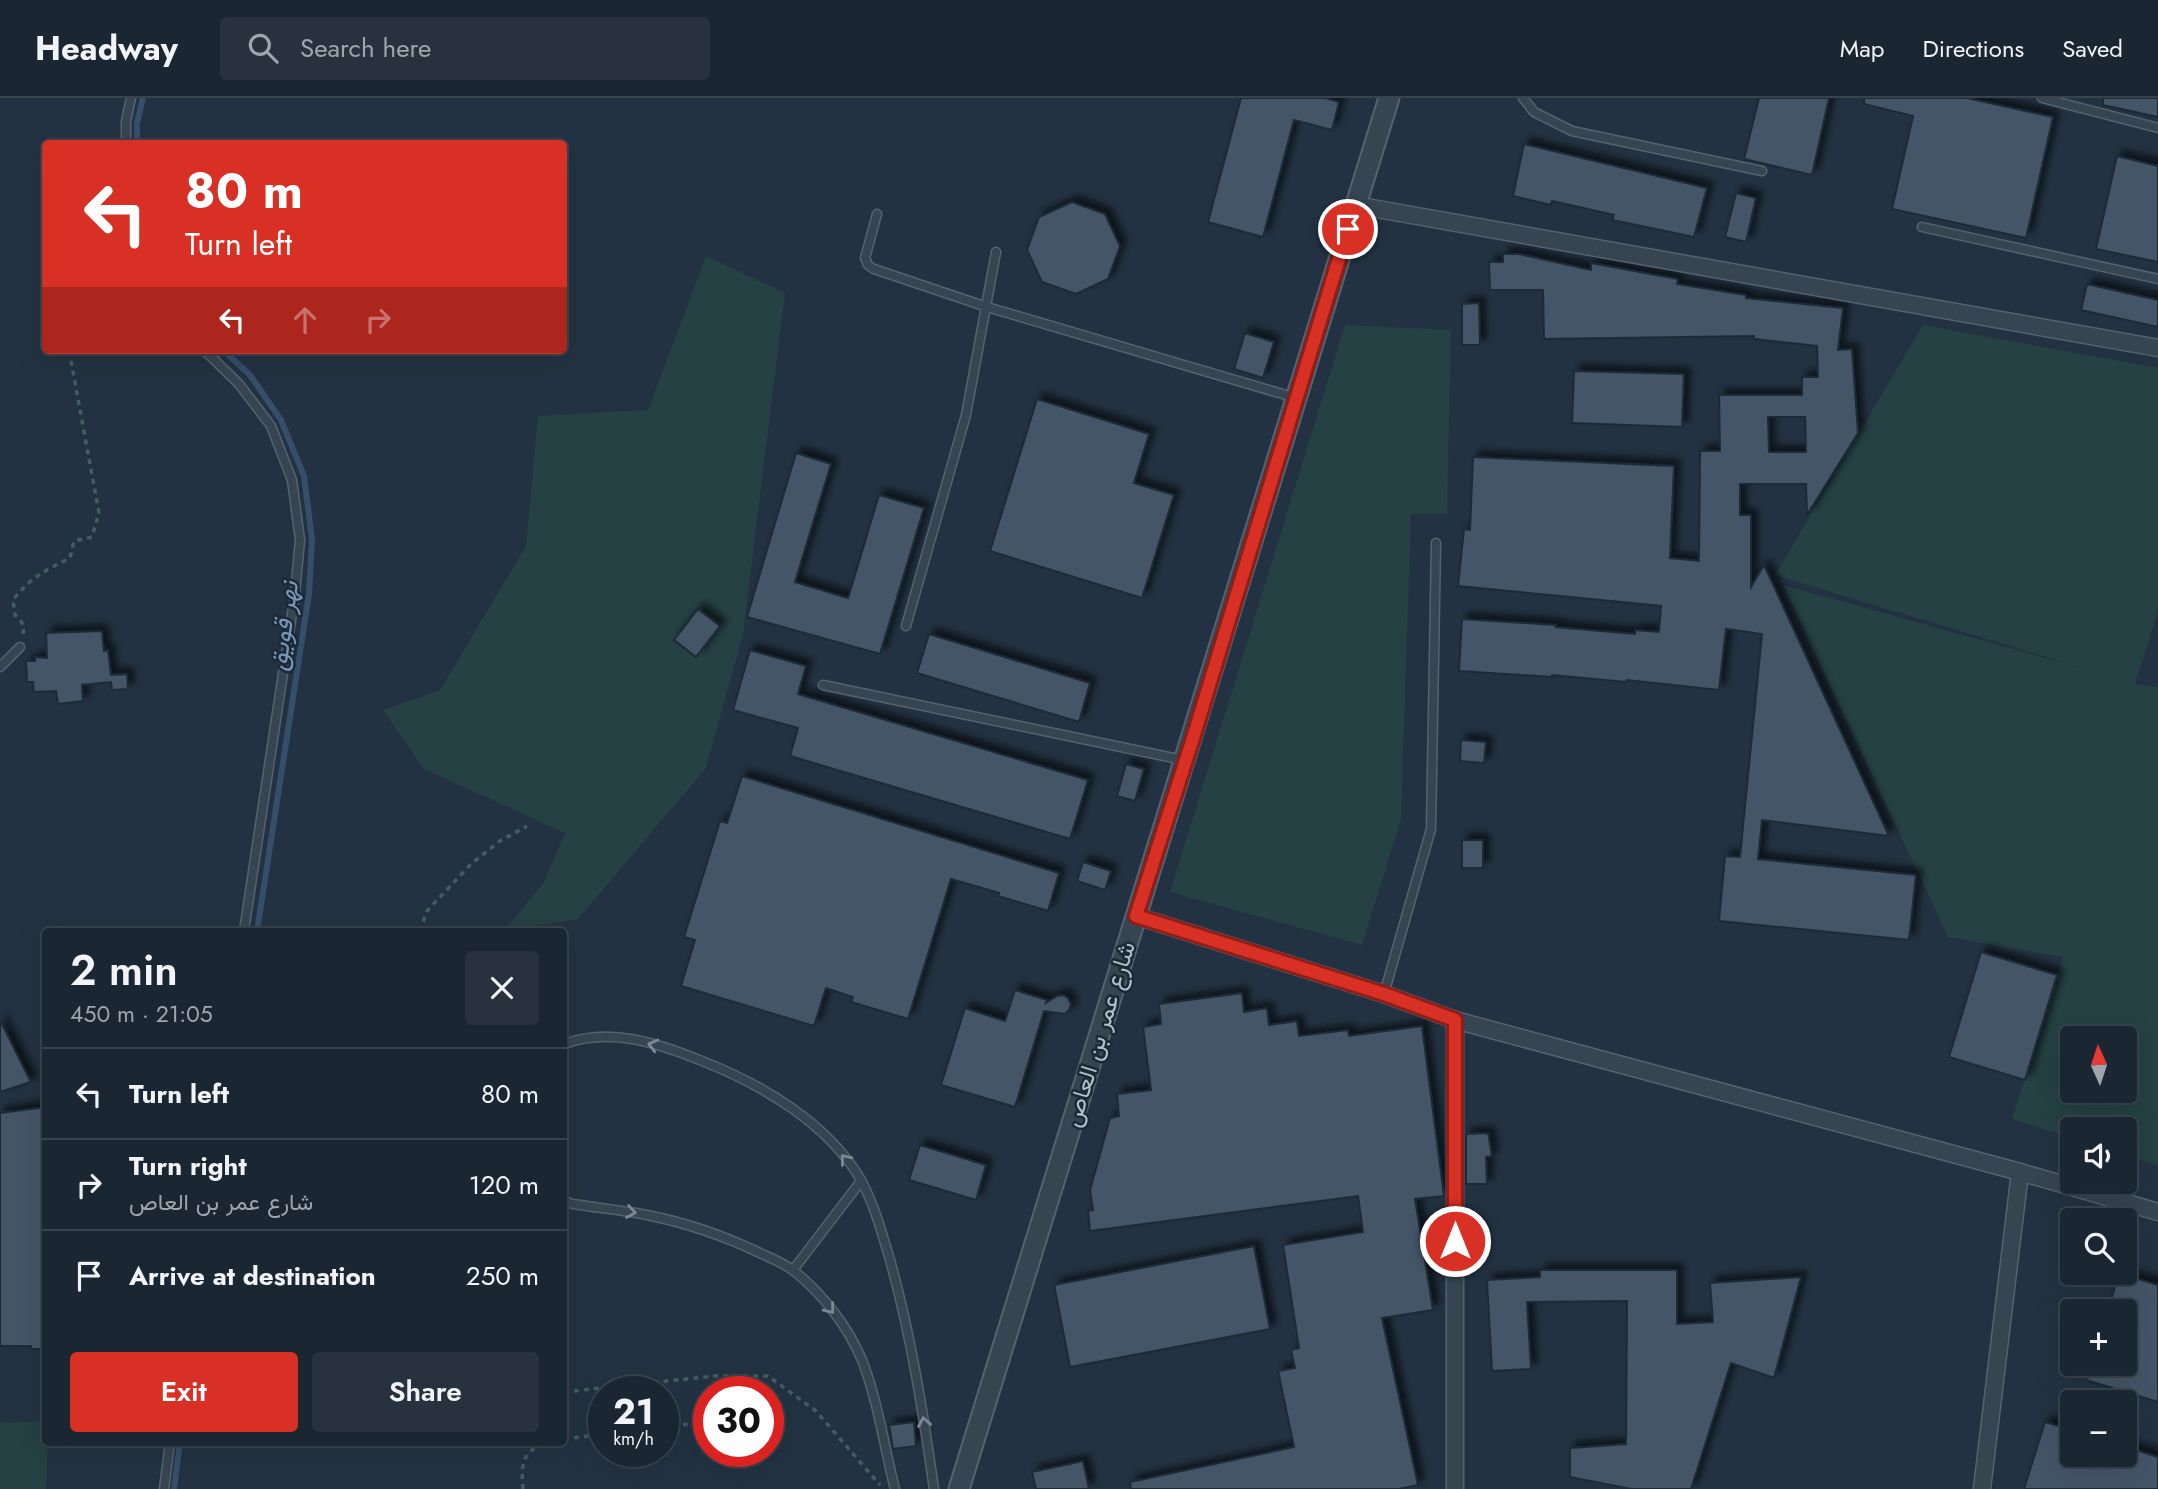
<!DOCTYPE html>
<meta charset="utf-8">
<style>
body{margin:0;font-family:Jost,Vazirmatn,sans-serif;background:#27323e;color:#f1f3f6;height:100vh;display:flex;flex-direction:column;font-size:26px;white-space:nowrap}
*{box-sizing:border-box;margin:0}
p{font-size:23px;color:#9fa5ac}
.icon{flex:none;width:38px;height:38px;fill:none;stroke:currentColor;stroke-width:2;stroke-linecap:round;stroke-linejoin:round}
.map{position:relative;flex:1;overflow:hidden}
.drawer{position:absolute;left:42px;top:830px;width:525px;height:518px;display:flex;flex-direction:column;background:#1a2632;border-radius:7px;box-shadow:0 7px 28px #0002,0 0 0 2px #38434d}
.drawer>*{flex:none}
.top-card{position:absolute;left:42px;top:42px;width:525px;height:214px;border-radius:7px;box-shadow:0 7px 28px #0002,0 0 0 2px #38434d;background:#d93025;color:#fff;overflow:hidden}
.needle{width:46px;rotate:357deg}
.controls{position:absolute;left:2060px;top:928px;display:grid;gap:14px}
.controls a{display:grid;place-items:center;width:77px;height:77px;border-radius:7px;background:#1a2632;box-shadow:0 7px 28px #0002,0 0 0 2px #38434d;font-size:35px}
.speed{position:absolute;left:588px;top:1278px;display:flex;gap:14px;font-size:35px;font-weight:700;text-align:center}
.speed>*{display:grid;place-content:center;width:91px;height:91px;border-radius:50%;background:#1a2632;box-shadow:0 7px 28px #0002,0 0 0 2px #38434d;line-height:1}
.speed small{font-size:18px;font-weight:400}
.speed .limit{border:10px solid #d22;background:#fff;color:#111}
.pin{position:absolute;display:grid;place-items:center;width:60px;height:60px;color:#fff;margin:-30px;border:4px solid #fff;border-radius:50%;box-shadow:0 2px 7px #0007}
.me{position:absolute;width:77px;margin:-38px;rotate:0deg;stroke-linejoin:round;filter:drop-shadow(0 0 5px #0008)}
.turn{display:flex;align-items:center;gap:24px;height:147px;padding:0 28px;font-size:32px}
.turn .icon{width:91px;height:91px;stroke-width:2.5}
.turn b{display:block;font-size:49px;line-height:60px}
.lanes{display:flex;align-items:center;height:66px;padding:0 28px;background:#0003;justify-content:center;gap:35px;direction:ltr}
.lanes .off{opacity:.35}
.round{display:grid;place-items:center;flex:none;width:74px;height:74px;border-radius:7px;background:#27323e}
.overview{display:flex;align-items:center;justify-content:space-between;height:119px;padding:0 28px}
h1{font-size:42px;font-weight:600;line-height:52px}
.button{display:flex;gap:14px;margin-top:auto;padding:14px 28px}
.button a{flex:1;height:80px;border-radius:7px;background:#d93025;color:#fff;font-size:28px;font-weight:600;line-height:80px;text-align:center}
.button a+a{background:#27323e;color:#f1f3f6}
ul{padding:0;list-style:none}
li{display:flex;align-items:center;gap:21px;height:91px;padding:0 28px;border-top:2px solid #38434d}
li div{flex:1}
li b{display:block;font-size:26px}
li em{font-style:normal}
header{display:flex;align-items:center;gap:42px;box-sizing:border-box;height:98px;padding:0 35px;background:#1a2632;border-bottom:2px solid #38434d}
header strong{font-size:33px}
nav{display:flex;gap:38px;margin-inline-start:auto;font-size:24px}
.search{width:490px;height:63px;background:#27323e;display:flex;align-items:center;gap:18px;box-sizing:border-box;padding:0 24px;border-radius:7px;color:#9fa5ac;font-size:26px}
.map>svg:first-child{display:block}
.green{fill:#254143;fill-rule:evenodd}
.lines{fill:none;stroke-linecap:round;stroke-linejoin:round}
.stream{stroke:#354e6b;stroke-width:6}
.building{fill:#445467;stroke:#1e2b39;stroke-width:2;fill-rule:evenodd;filter:url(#shadow)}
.service-casing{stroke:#55626f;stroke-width:11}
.minor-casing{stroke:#55626f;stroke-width:19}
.tertiary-casing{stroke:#55626f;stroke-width:23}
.path{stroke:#435e60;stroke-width:3.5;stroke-dasharray:5 5;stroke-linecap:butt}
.service{stroke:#374452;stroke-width:8}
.minor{stroke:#374452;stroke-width:16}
.tertiary{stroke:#374452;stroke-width:19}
.oneway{stroke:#7c8895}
.route-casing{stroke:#8d1f18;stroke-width:18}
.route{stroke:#d93025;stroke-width:12}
.labels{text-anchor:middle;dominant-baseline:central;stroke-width:5;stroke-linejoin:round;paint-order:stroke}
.street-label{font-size:24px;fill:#b4bfcc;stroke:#1c2937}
.water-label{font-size:26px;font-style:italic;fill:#7997b6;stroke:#1c2937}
</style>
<header>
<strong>Headway</strong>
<div class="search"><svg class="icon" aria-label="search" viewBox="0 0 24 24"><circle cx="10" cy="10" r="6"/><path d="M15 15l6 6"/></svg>Search here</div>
<nav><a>Map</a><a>Directions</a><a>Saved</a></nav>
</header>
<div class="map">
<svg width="2158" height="1391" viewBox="0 0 2158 1391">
<defs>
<filter id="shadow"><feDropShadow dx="6" dy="-6" stdDeviation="3.5" flood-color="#0009"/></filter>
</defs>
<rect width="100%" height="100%" fill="#233242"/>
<!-- green -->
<path class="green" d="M706,158L785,195L743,536L706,670L578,821L503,833L543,786L565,735L424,671L383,612L440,592L526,448L538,318L648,312Z
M1345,227L1451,232L1447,416H1411L1401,721L1362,847L1170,794Z
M1923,227L2158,270V513L2135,586L2158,589V1068L2125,1057L2124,1031H2072V1040L2012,1021L2063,859L1948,839L1783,487L2089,572L1775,477ZM2072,940H2124V992H2072Z
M45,1323L46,1344H48L46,1391H0V1325Z"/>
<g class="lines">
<!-- stream -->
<path class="stream" d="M137,46V25L143,0
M223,252L250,277L281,322L304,378L312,441L309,496L257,833
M174,1391L180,1344"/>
</g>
<!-- building -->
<path class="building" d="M1241,0H1325L1339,4L1332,32L1294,22L1263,139L1208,124Z
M1759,0H1829L1812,77L1744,61Z
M1864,0H1967L2053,19L2026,140L1892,111L1913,18L1864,6Z
M2103,0H2158V19L2103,7Z
M1524,46L1707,90L1694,139L1612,122L1614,117L1552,103L1551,107L1513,98Z
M2117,58L2158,68V164L2096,151Z
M1736,95L1756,100L1746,144L1725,139Z
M1072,104L1105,116L1120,148L1108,181L1076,196L1042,184L1027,152L1039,119Z
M1503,156H1519L1591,172V165L1678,181L1677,186L1746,197V200L1843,210L1838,252L1852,251L1858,335L1807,417L1806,386H1740V417H1751V489L1764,467L1889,738L1762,722L1758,761L1916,777L1909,842L1719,823L1725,758L1740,759L1762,536L1726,531L1719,592L1627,582L1626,584L1552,577V579L1459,573L1462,521L1556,527V529L1635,536V532L1659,534L1661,508L1458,488L1464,431L1470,432L1473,359L1674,368L1670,460L1699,463L1700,353H1720L1719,297H1802V279H1818L1817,248L1754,241V238L1544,241L1543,192H1490L1489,164H1503ZM1768,319H1805L1806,354H1769Z
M2087,186L2158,202V229L2081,212Z
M1479,205L1480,247H1462V206Z
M1245,235L1274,244L1263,280L1234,271Z
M1574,273L1684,276L1682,329L1572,325Z
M1037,301L1149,336L1134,385L1174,397L1142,500L990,453Z
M796,355L831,366L795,484L848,500L879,397L924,410L880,556L747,519Z
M698,511L720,528L696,559L674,542Z
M102,533L104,553L108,552L111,577L127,576L128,591L112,592L111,584L82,587L83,603L58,606L56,593L34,594L33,584H27L26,563H35V559L47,560L46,535Z
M929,536L1090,585L1079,624L917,575Z
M750,552L806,568L798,596L1088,682L1070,741L790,658L798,630L733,612Z
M1461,642L1486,644L1484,665L1460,663Z
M1126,666L1144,671L1135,703L1117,698Z
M742,678L1059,775L1048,813L998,798L999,795L951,781L908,921L851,904L853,899L826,890L814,928L681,888L695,842L684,839L720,723L727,725Z
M1462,742H1483V770H1462Z
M1083,764L1111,773L1105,792L1077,783Z
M1981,854L2057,877L2025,982L1949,959Z
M1015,892L1047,902L1046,905L1057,898L1063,897L1068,900L1071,906L1069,912L1065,916L1044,913L1015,1009L941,987L965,910L1005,923Z
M1242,895L1244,914L1267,910L1269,927L1297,923L1299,938L1348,932L1349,938L1422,928L1444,1098L1415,1101L1433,1212L1382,1220L1418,1387L1399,1391H1131L1130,1384L1294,1349L1278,1273L1295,1270L1291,1252L1299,1250L1283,1147L1363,1134L1358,1098L1090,1133L1088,1113L1093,1112L1090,1092L1110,1020L1119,1018L1117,996L1151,992L1143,929L1161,926L1159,906Z
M0,922L31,984L0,994Z
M46,1009V1251H31V1248H0V1015Z
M1488,1035L1492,1058L1486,1059L1487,1086H1466V1036Z
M920,1047L986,1067L976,1102L909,1082Z
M1254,1148L1270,1231L1070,1269L1054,1187Z
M1540,1172H1677V1226L1713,1224L1710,1185L1801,1179L1774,1280L1731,1265L1691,1391H1631L1570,1379V1350L1626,1346L1627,1203L1527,1204L1531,1271L1492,1273L1487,1182L1540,1179Z
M2119,1175L2158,1187V1304L2086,1282L2092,1265H2124V1213H2108Z
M914,1324L916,1348L893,1351L889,1327Z
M2045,1324L2072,1332V1356H2124V1348L2158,1359V1391H2024Z
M1083,1363L1089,1391H1036L1032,1374Z"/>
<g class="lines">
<!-- service casing -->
<g class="service-casing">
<path id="service" d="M1523,0L1534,14L1572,33L1762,73
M2042,0L2158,30
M126,46V23L131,0
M877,116L865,160L868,167L874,171L987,209L1296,300
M1922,129L2158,181
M204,252L239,286L271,328L292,382L300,442L295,496L244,833
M906,528L966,317L996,154
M0,569L20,549
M823,587L1183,662
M1384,896L1431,731L1436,445
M564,946C610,929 658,945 702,963C761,986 828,1025 861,1082C874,1106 882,1135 890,1162C911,1237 923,1314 934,1391
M564,1103L573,1106C598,1110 622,1112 647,1117C687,1125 725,1138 762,1156C773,1161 786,1166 795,1174C823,1196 848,1229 862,1262C878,1303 884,1348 895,1391
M793,1172L861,1083
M164,1391L170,1344"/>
</g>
<!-- minor casing -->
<g class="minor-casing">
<path id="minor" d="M1355,107L2158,250
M1136,818L1384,896L1455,922L2020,1074L2158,1114
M1455,922V1391
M1982,1391L2020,1074"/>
</g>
<!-- tertiary casing -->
<g class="tertiary-casing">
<path id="tertiary" d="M959,1391L1389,0"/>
</g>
<!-- path -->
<path class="path" d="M23,536L24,527L15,517L13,502C31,479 44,473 70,460L74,443L92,439L99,415L69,252
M420,833L427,813L471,766L500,743L527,728
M564,1294L714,1278H768L816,1313L880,1387
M768,1316H771
M663,1329L709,1324
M564,1341L604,1336
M523,1391C521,1367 521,1353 548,1344"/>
<!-- service -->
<use href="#service" class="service"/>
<!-- minor -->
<use href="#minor" class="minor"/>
<!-- tertiary -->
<use href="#tertiary" class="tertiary"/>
</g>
<!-- one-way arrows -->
<defs><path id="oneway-chevron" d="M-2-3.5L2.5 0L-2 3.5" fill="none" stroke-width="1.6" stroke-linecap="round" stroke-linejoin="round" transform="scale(1.75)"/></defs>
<g class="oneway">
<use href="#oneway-chevron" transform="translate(653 947) rotate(-165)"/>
<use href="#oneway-chevron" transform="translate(845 1061) rotate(-129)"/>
<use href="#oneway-chevron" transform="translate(631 1114) rotate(9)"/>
<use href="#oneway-chevron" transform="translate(830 1211) rotate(51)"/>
<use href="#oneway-chevron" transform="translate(924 1324) rotate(-100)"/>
</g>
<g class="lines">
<!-- route casing -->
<g class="route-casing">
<path id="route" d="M1348,131L1194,637L1136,818L1384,896L1455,922V1143"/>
</g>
<!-- route -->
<use href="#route" class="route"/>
</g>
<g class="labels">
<!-- street labels -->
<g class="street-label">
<text transform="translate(1099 936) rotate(-73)">شارع عمر بن العاص</text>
</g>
<!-- water labels -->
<g class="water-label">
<text transform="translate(283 528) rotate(-82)">نهر قويق</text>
</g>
</g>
</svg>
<div class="controls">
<a><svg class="needle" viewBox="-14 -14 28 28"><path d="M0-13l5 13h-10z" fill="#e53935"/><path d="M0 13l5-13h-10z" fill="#9fa5ac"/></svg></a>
<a><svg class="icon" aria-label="sound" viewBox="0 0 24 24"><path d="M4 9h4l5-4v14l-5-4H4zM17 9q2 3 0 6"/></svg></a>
<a><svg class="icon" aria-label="search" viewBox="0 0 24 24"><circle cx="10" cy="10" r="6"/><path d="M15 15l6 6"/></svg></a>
<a>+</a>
<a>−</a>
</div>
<div class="speed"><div>21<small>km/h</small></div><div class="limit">30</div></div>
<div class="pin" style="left:1348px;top:131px;background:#d93025"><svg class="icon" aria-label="arrive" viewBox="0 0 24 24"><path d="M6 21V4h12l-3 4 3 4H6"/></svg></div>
<svg class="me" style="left:1455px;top:1143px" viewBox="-20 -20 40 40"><circle r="17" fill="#d93025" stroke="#fff" stroke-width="3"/><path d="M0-11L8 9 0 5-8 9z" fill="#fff"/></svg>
<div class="top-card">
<div class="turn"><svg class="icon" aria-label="left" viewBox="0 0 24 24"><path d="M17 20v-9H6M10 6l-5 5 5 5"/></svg><div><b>80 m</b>Turn left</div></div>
<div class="lanes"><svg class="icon" aria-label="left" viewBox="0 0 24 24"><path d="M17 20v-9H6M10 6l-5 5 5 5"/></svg><svg class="icon off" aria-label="ahead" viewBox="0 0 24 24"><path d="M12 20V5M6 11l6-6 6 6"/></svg><svg class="icon off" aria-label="right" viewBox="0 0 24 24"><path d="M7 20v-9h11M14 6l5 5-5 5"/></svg></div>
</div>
<section class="drawer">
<div class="overview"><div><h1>2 min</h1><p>450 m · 21:05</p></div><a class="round"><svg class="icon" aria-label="close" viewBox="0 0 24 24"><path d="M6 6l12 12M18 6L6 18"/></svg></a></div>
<ul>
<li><svg class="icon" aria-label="left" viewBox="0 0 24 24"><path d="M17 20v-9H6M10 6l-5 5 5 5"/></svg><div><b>Turn left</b></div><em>80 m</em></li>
<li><svg class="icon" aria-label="right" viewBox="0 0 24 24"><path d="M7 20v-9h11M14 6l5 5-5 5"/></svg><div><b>Turn right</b><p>شارع عمر بن العاص</p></div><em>120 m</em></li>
<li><svg class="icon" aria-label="arrive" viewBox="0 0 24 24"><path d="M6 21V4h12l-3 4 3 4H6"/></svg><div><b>Arrive at destination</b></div><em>250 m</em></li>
</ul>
<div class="button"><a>Exit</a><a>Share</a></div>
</section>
</div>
